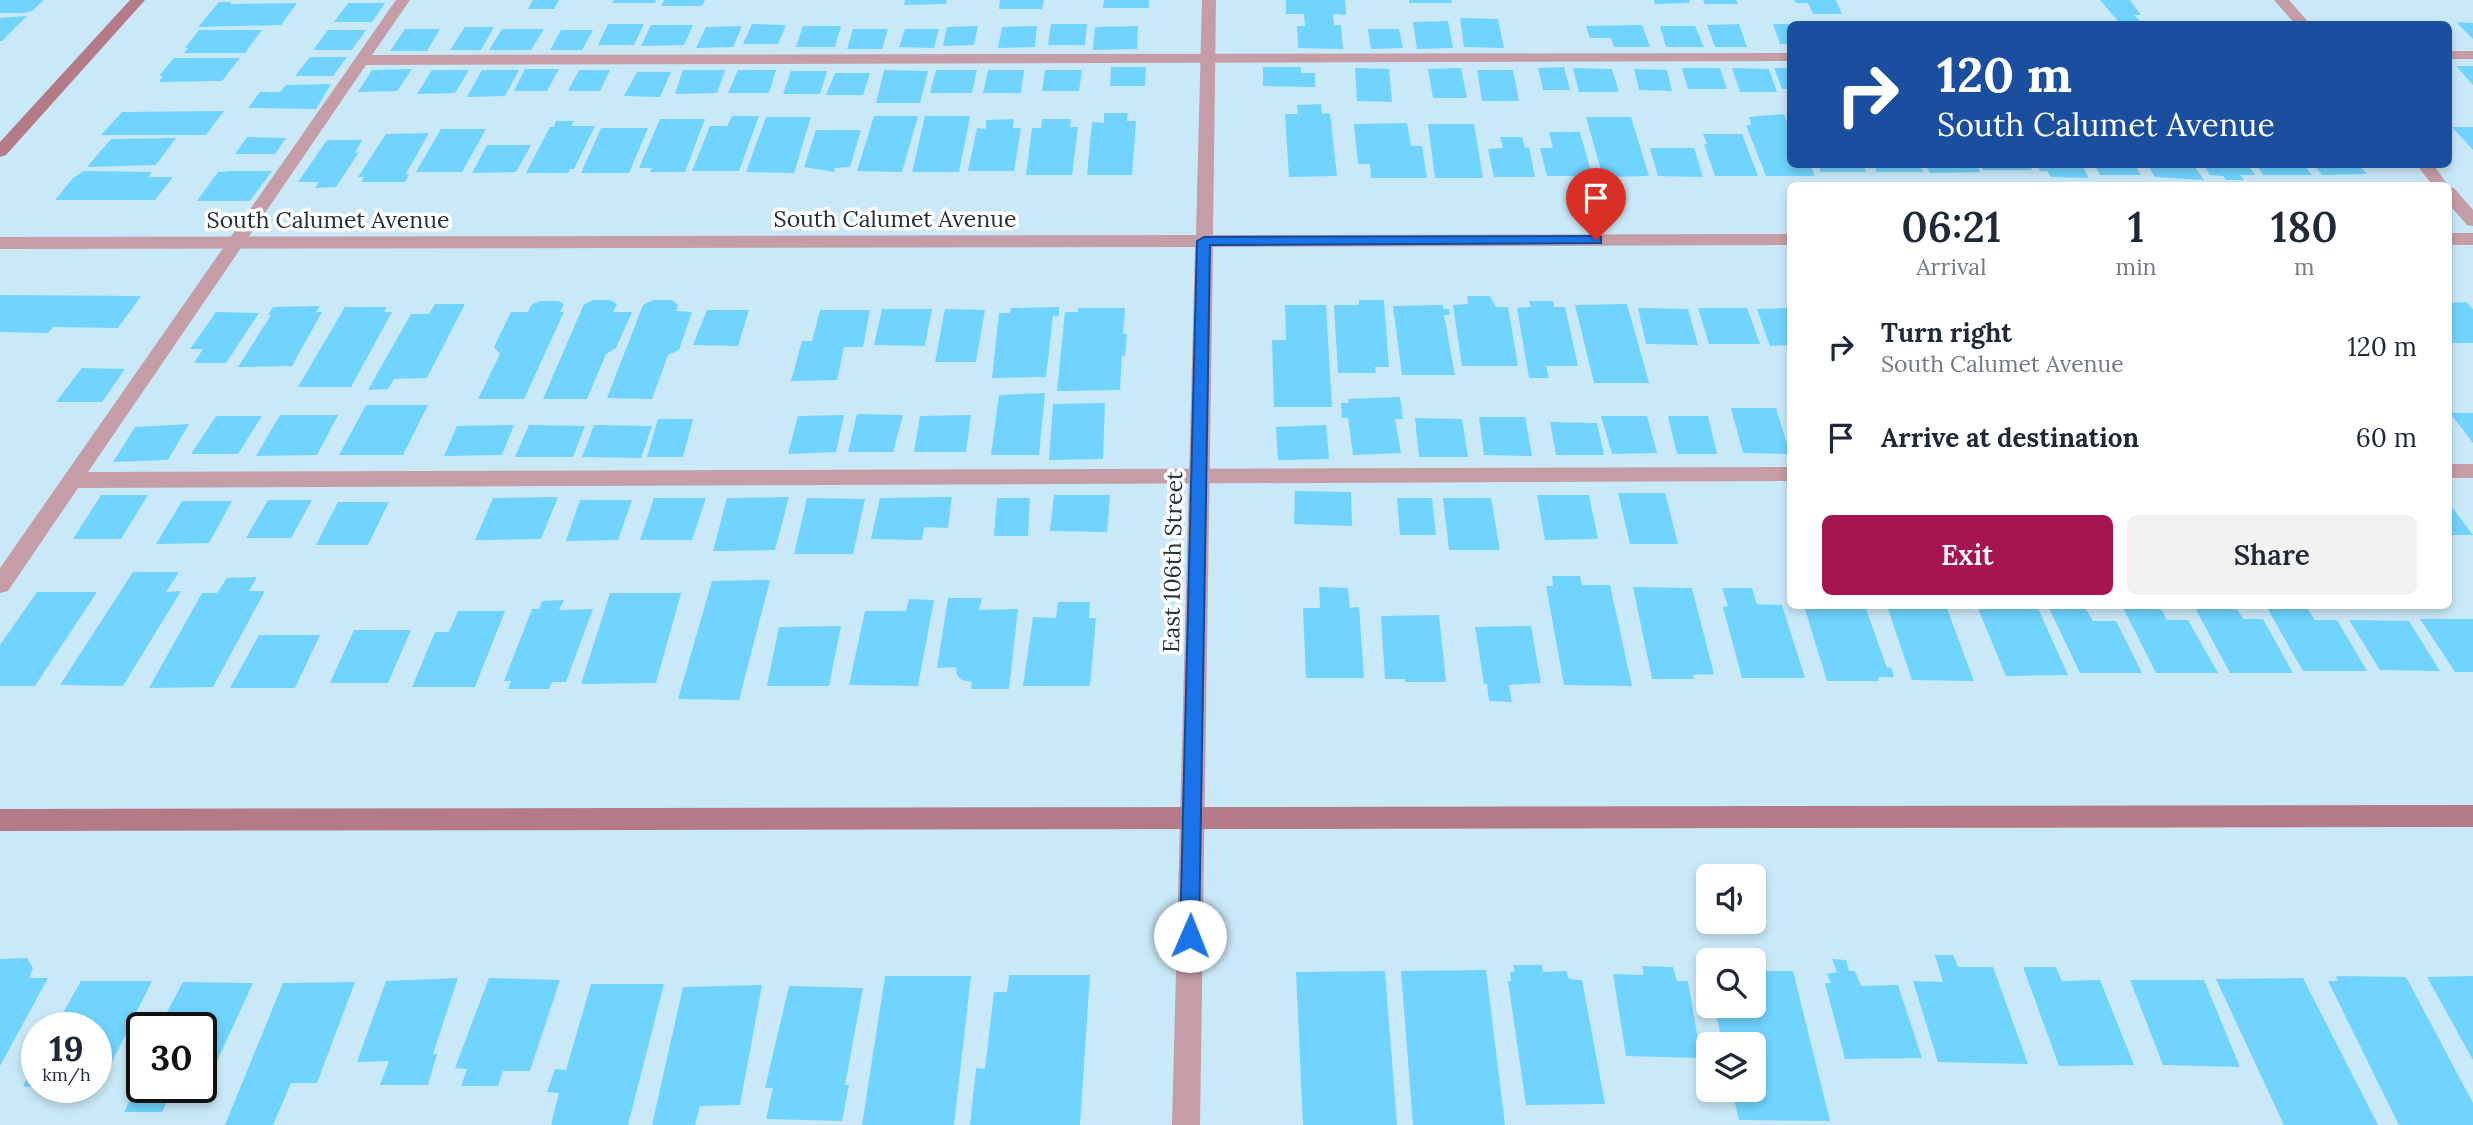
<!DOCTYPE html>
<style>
body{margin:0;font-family:Lora,serif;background:#f2f2f3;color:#1f2937;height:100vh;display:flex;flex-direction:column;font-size:26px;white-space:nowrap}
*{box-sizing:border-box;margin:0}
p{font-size:23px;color:#747a83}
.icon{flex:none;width:38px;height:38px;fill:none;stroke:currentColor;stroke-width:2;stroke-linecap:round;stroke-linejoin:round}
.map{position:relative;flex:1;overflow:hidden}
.drawer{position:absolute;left:1787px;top:182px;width:665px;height:427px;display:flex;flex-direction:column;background:#fff;border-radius:10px;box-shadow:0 4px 10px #0003}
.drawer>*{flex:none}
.guide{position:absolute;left:1787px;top:21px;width:665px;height:147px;border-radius:10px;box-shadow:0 4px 10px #0003;background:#1a4fa0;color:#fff;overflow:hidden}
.buttons{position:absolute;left:1696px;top:864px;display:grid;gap:14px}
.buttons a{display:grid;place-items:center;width:70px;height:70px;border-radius:10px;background:#fff;box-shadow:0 4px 10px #0003;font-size:35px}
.speed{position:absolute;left:21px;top:1012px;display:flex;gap:14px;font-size:35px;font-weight:700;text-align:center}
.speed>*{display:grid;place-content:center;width:91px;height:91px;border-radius:50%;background:#fff;box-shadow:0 4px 10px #0003;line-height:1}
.speed small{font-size:18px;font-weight:400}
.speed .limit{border:4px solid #111;border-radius:10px;background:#fff;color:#111}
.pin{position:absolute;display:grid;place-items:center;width:60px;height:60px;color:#fff;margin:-72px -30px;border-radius:50% 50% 50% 0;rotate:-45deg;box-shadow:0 0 7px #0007}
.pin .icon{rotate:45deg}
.me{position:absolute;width:77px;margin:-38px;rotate:1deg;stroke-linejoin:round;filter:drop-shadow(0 0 5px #0008)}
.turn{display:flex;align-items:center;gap:24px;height:147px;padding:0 35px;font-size:32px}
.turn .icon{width:91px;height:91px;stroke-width:2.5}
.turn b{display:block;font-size:49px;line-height:60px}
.eta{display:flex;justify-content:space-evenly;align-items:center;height:119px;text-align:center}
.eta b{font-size:42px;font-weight:600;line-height:49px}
.primary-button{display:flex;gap:14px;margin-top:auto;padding:14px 35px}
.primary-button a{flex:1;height:80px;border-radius:10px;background:#a51351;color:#fff;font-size:28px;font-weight:600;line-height:80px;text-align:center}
.primary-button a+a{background:#f2f2f3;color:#1f2937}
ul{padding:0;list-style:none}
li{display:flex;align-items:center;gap:21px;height:91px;padding:0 35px}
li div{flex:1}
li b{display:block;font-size:26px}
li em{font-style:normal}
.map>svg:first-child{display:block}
.building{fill:#70d4fe}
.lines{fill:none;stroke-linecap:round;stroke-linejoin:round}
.lane{fill:#c59da6;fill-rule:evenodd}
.street{fill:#c59da6;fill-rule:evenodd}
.secondary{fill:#b47a88;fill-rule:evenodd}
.route{fill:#1a73e8;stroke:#114b97;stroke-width:2}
.labels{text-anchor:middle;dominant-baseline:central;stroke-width:7;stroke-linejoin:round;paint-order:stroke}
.street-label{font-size:23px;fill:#263238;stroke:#fff}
</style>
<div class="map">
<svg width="2473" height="1125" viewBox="0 0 2473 1125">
<rect width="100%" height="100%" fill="#cae9f8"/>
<!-- building -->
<path class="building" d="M0,0H44L32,11L24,13H0Z
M533,0H559L554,9H528Z
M614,0H656L655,3H612Z
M664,0H705L702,6H661Z
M905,0H947L946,4L904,5Z
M1000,0H1044L1042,9H999Z
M1104,0H1149V8H1103Z
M1286,0H1345L1346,15L1333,14L1334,25H1341L1343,49L1298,48L1297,26H1305L1304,14H1286Z
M1409,0H1451L1452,3H1409Z
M1654,0H1689L1690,3L1655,4Z
M1703,0H1736L1738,4H1705Z
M1794,0H1836L1842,14H1813L1808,3H1796Z
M2100,0H2130L2141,15H2134L2140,21H2118Z
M219,2H231L230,4L297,3L281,25L198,27Z
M348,3H385L372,22H334Z
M27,16L2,41H0V18Z
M1460,18L1498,19L1504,48L1464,47Z
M1448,21L1453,48L1417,49L1413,22Z
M2456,22L2473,23V39Z
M608,24H644L634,45H598Z
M752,24L786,25L778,44H743Z
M1051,24H1087L1085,45H1048Z
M1739,24L1747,47H1715L1707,25Z
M1773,24H1790V44H1780Z
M651,25H693L684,45L641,46Z
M1642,25L1650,47H1614L1611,38H1590L1586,26Z
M742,26L733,47L696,48L706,27Z
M803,26H841L835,47H796Z
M978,26L974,45L943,46L947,27Z
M1037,26L1035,47L998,48L1002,27Z
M1138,26L1137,49L1093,50L1095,27Z
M1660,26H1695L1704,47H1666Z
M465,27H494L481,50H450Z
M405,29H440L427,51H390Z
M502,29H544L531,50H489Z
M853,29H888L882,49H847Z
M905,29H939L934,48L899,47Z
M1368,29H1399L1403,48L1371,49Z
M199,30H262L245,53H184L188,48H185Z
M328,30H366L352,50H313Z
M561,30H593L582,50H550Z
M310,57H347L333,76H295Z
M174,58H240L222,81L159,82L163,76H159Z
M2456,66H2473V85Z
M1111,67H1146L1145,86H1110Z
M1263,67H1301V73H1315V87L1263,86Z
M1564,67L1570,90H1543L1538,68Z
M1355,68L1389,69L1392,102L1357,101Z
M1461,68L1467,98H1433L1428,69Z
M1573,68L1612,69L1619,92H1579Z
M1682,68H1720L1727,89H1688Z
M1732,68L1769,69L1777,92H1740Z
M1774,68H1790V89H1782Z
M412,69L397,91L358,92L372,70Z
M525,69H559L547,91H514Z
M1634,69L1667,70L1672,91L1639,90Z
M432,70H469L455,93L417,94Z
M482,70H519L505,96L467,97Z
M579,70H610L600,91H568Z
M683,70H725L717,93L675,94Z
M738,70H776L769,93H728Z
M884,70L928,71L920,103H876Z
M936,70H977L972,93H930Z
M988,70H1024L1021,93H983Z
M1045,70H1082L1079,91H1042Z
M1477,70H1513L1519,101H1482Z
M791,71H827L820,94H783Z
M637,72H671L660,97L624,96Z
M835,73H870L863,95H826Z
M331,84L316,109L248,108L260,92H280L286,85Z
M1321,104L1322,114L1330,113L1337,176L1289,177L1285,114H1298L1297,105Z
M224,111L206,135H101L122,112Z
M1104,113H1128L1127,121H1136L1132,175H1087L1092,122L1104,123Z
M1784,114L1790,130V164H1810L1815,176H1766L1746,125H1751L1749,117Z
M732,116H759L739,171H692L710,126H727Z
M874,116H918L902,172L857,171Z
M925,116H970L959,172H912Z
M766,117H811L794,173L746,172Z
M1586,117H1631L1649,176L1603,177Z
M660,119H705L685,172H650L652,168H639Z
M1014,119L1013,128H1021L1014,171H968L977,128L986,129V120Z
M1042,119H1071L1070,127H1078L1072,175H1026L1032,128H1041Z
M556,121H574L571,126H595L574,169H570L568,173H526L550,127H554Z
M1407,123L1411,146H1422L1427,178H1371L1370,164H1358L1354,124Z
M1428,124H1474L1483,178H1435Z
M2452,127H2473V150Z
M601,128H648L629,173H581Z
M441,129H486L462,172H416Z
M816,130H861L850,167L835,168L834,172L804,167Z
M1549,132H1580L1592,176H1547L1540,148H1553Z
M429,133L406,174H409L405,182H361L364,177H358L386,134Z
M1703,134H1742L1758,176H1715L1704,144H1707Z
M247,137L286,138L275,154H235Z
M1500,137H1522L1525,148L1529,147L1535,177H1494L1488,149L1503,148Z
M176,138L156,165L87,167L111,139Z
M327,140H362L355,153L359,152L336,187L315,188L319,182H298Z
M487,145H531L516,172L472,173Z
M1650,148H1694L1703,177L1658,176Z
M1818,164H1863L1866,172H1821Z
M1874,164H1919L1923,172H1877Z
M1930,164H1972L1977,166L1980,172L1930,173L1927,167H1931Z
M1980,164H2029L2032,170H1983Z
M2037,164H2081L2089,178L2051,177L2047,171H2040Z
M2094,164H2134L2141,175H2100Z
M2147,164H2193L2204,180L2155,177Z
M2203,164H2247L2255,175H2240L2244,180H2226L2223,176L2210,175Z
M2256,164H2303L2312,175H2263Z
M2314,164H2358L2367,174L2322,175Z
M84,171L152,172L148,177H173L155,200H55L73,178Z
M231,171H272L250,201H197L218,172Z
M0,295L141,296L118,328L53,327L48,333L0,332Z
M1467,296H1490L1496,307H1508L1518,366H1462L1453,305L1468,304Z
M594,300H610L617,304L613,312H632L616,348L606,354L587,399H543L584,304Z
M653,300H672L678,305L676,311L692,312L679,350L668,355L652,399L607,398L643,305Z
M1359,300H1384L1389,367H1375L1376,373H1338L1334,305H1359Z
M540,301H558L564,304L560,312H564L524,399H478L500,354L494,347L511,312H528L531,305Z
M1529,301H1553L1554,307H1565L1578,366H1546L1549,378H1529L1517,308L1531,307Z
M2466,302L2473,309V343H2453L2448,337V303Z
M435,304H465L427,378L394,379L388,389L368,390L411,314H429Z
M1627,304L1649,383H1594L1575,305Z
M1285,305H1326L1332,407H1274L1272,340H1286Z
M1443,305V309H1449L1450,315H1444L1455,375H1402L1393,306Z
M320,306L316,312H322L292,366L238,367L271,315H268L273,307Z
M345,307H387L384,312H392L351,387H298Z
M1059,307V316H1053L1046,377L992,378L999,313H1010L1011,308Z
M1078,308H1125L1123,334H1127L1125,356H1122L1120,390L1057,391L1065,312H1078Z
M1638,308L1688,309L1698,345L1646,344Z
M1698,308H1747L1760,344H1709Z
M1790,308V345L1770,346L1757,309Z
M882,309H932L925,346L874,345Z
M945,309L985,310L976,362H935Z
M707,310H749L738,346L693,345Z
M820,310H870L863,347H844L837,380L791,381L802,341H812Z
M216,312L259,313L226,363H194L203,349H190Z
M82,368L125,369L102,402H56Z
M1045,393L1039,455H991L999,395Z
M1400,397L1403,419H1395L1401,453L1353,455L1348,418H1342L1341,403H1349L1348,399Z
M1105,403L1103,459L1049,460L1053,404Z
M366,405H428L403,455H339Z
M1731,408H1776L1790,454L1743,453Z
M2450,413H2473V443Z
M857,414L903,415L893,452H848Z
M280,415H338L317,455L256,456Z
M844,415L836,452L788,454L798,416Z
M971,415L966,452H914L920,416Z
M216,416H262L238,454H191Z
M1601,416H1647L1657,453L1612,454Z
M1668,416H1708L1717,454H1677Z
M1479,417H1525L1532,456L1484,455Z
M1415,418L1462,419L1468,457H1419Z
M658,419H693L683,457H647Z
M1550,422L1597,423L1604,455H1556Z
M189,424L168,460L113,462L135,427Z
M514,425L502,455L444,456L457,426Z
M529,425L585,426L573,457H515Z
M594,425L652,426L641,458L582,457Z
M1326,425L1329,459L1278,460L1276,427Z
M1295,491L1351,492L1352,526L1294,524Z
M1618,493H1665L1678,544H1630Z
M101,495H148L121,539H73Z
M1054,495H1110L1107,532L1050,531Z
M1537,495H1589L1598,539L1545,540Z
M558,497L541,539L475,540L493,498Z
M789,497L775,550L713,551L727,498Z
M952,497L948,528L924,527L922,540L871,539L880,498Z
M654,498H706L692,540H640Z
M807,498L865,499L853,554H794Z
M997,498H1030L1028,536H994Z
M1397,498H1432L1436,535H1400Z
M1443,498H1491L1500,550H1449Z
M268,500H312L291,538H246Z
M580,500H632L618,540L566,541Z
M182,501H232L209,543L156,544Z
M338,502H389L368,545H316Z
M2448,502L2473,535H2448Z
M133,572H179L166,592L181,591L123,686L60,685Z
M1552,576H1580L1582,585H1610L1632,686L1564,685L1546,586H1553Z
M257,577L249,591H265L213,687L149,688L202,593H217L227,578Z
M770,580L739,700L678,699L712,581Z
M1319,587L1348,588L1350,608L1359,607L1364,678H1306L1303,608H1320Z
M1633,587L1692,588L1714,674L1692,675L1695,679H1652Z
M1722,588H1752L1757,604L1782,605L1805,678H1742L1723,607L1728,606Z
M37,592H97L35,686H0V645Z
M610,593H681L656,683L581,684Z
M948,598H982L979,610L1018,609L1009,689H971L972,682L962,680L957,675L956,667L937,668Z
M909,599L934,600L918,686L849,685L865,611H906Z
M564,600L559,610L593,609L566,682H552L549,689H508L511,681H504L532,609H539L542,601Z
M1058,602H1090L1089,618H1096L1090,686H1023L1033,617L1056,618Z
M1804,606H1865L1887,668L1891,667L1894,677H1878L1879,681H1827Z
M1887,606H1946L1974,681L1912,680Z
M1977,606H2037L2068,675L2006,676Z
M2048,606H2084L2093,621H2116L2142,673H2080Z
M2122,606H2159L2167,620H2188L2218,673H2156Z
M2194,606H2235L2243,619H2263L2293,673H2230Z
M2266,606H2306L2315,620H2337L2367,671H2303Z
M458,611H505L475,687H412L435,632H449Z
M1439,615L1446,682H1405V679H1385L1381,616Z
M2420,619H2473V672H2455Z
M2349,620L2409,621L2440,671L2380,670Z
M841,626L829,686H767L779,627Z
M1531,626L1541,683L1509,685L1512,702L1489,701L1487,684H1484L1475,627Z
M354,630H411L388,683H330Z
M259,635H320L295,688H230Z
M1935,955H1953L1958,967H1993L2028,1064L1938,1062L1913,981L1943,982Z
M27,958L33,968L29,978H48L0,1066V959Z
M1832,959L1846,960L1849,971H1855L1861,986L1898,985L1922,1058L1845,1059L1825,983H1831L1827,974L1837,972Z
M1513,965H1542L1543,972L1566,971L1569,979L1582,980L1605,1104L1526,1105L1508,981H1511L1510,972H1515Z
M1642,966L1673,967L1677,981H1688L1701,1058L1626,1056L1613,974L1644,975Z
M2023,967H2056L2062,981L2100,980L2134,1065L2059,1066Z
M1486,970L1505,1125H1413L1401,971Z
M1385,971L1397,1125H1303L1296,972Z
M1754,971H1793L1830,1121L1739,1120L1732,1090H1754V1045H1723L1714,1006H1754Z
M1009,975H1090L1080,1125H970L976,1068L985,1069L994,992H1007Z
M885,976H971L954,1125H862Z
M2336,976L2406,977L2473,1103V1125H2399L2328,981H2338Z
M2473,976V1060L2427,977Z
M458,978L433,1054H437L428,1085H380L389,1061L357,1062L386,981Z
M489,978L560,980L530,1071H503L498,1086H461L467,1069L455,1068Z
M2303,978L2378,1125H2284L2216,979Z
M2130,980H2204L2240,1067L2163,1065Z
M81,981H152L109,1068L96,1069V1027H55Z
M183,982L253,983L211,1074H201V1027H159Z
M355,982L317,1083H291L273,1125H225L283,983Z
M591,984H664L628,1125H551L559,1093L547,1092L555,1069L566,1070Z
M762,985L740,1105L700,1106L695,1125H652L683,987Z
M789,986L863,988L845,1085H849L842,1121L766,1119L773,1088H765Z
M37,1061V1087L23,1086Z
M142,1075V1087H175L162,1112H124Z"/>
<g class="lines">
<!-- lane -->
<path class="lane" d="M396,0H410L372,55L1790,53V61L366,65L88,472L1790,467V481L78,488L8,591L0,593V568Z
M2448,51H2473V59H2448Z
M2448,464H2473V478H2448Z"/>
<!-- street -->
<path class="street" d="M1202,0H1216L1213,235L1790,234V245L1213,247L1200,1125H1172L1195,247L0,249V237L1196,235Z
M2274,0H2289L2310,24H2295Z
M2416,164H2433L2449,187L2454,188L2473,210V226L2467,225L2448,203V186H2433Z
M2448,233H2473V245H2448Z"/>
<!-- secondary -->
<path class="secondary" d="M130,0H145L6,155L0,157V142Z
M2473,805V827L0,831V809Z"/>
</g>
<!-- route -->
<path class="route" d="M1596,236L1601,237V243L1210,245L1199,936L1197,943L1190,945L1183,943L1180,936L1197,241L1204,237Z"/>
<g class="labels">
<!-- street labels -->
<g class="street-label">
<text x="895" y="218">South Calumet Avenue</text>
<text x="328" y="219">South Calumet Avenue</text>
<text transform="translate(1172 562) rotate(-89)">East 106th Street</text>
</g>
</g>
</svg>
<div class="buttons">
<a><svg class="icon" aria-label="sound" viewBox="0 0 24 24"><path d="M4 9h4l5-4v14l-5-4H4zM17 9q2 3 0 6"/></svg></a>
<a><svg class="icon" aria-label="search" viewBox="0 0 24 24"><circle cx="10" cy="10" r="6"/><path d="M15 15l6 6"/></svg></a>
<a><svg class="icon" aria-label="layers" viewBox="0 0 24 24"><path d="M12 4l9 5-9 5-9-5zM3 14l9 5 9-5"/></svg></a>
</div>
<div class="speed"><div>19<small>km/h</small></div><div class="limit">30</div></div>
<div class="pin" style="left:1596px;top:240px;background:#d93025"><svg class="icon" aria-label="arrive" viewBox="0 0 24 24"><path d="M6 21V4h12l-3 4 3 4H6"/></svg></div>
<svg class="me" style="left:1190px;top:936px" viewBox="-20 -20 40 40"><circle r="19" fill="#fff"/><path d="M0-13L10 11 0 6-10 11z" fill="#1a73e8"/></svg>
<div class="guide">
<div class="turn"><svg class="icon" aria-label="right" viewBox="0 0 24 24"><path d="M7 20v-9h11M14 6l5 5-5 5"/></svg><div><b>120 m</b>South Calumet Avenue</div></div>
</div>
<section class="drawer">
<div class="eta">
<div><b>06:21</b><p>Arrival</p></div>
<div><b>1</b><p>min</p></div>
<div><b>180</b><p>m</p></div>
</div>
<ul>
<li><svg class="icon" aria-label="right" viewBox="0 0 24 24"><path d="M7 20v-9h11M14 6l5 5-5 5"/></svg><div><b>Turn right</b><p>South Calumet Avenue</p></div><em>120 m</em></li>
<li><svg class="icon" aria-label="arrive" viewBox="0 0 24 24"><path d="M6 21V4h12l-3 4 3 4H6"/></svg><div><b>Arrive at destination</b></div><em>60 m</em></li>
</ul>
<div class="primary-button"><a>Exit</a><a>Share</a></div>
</section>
</div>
